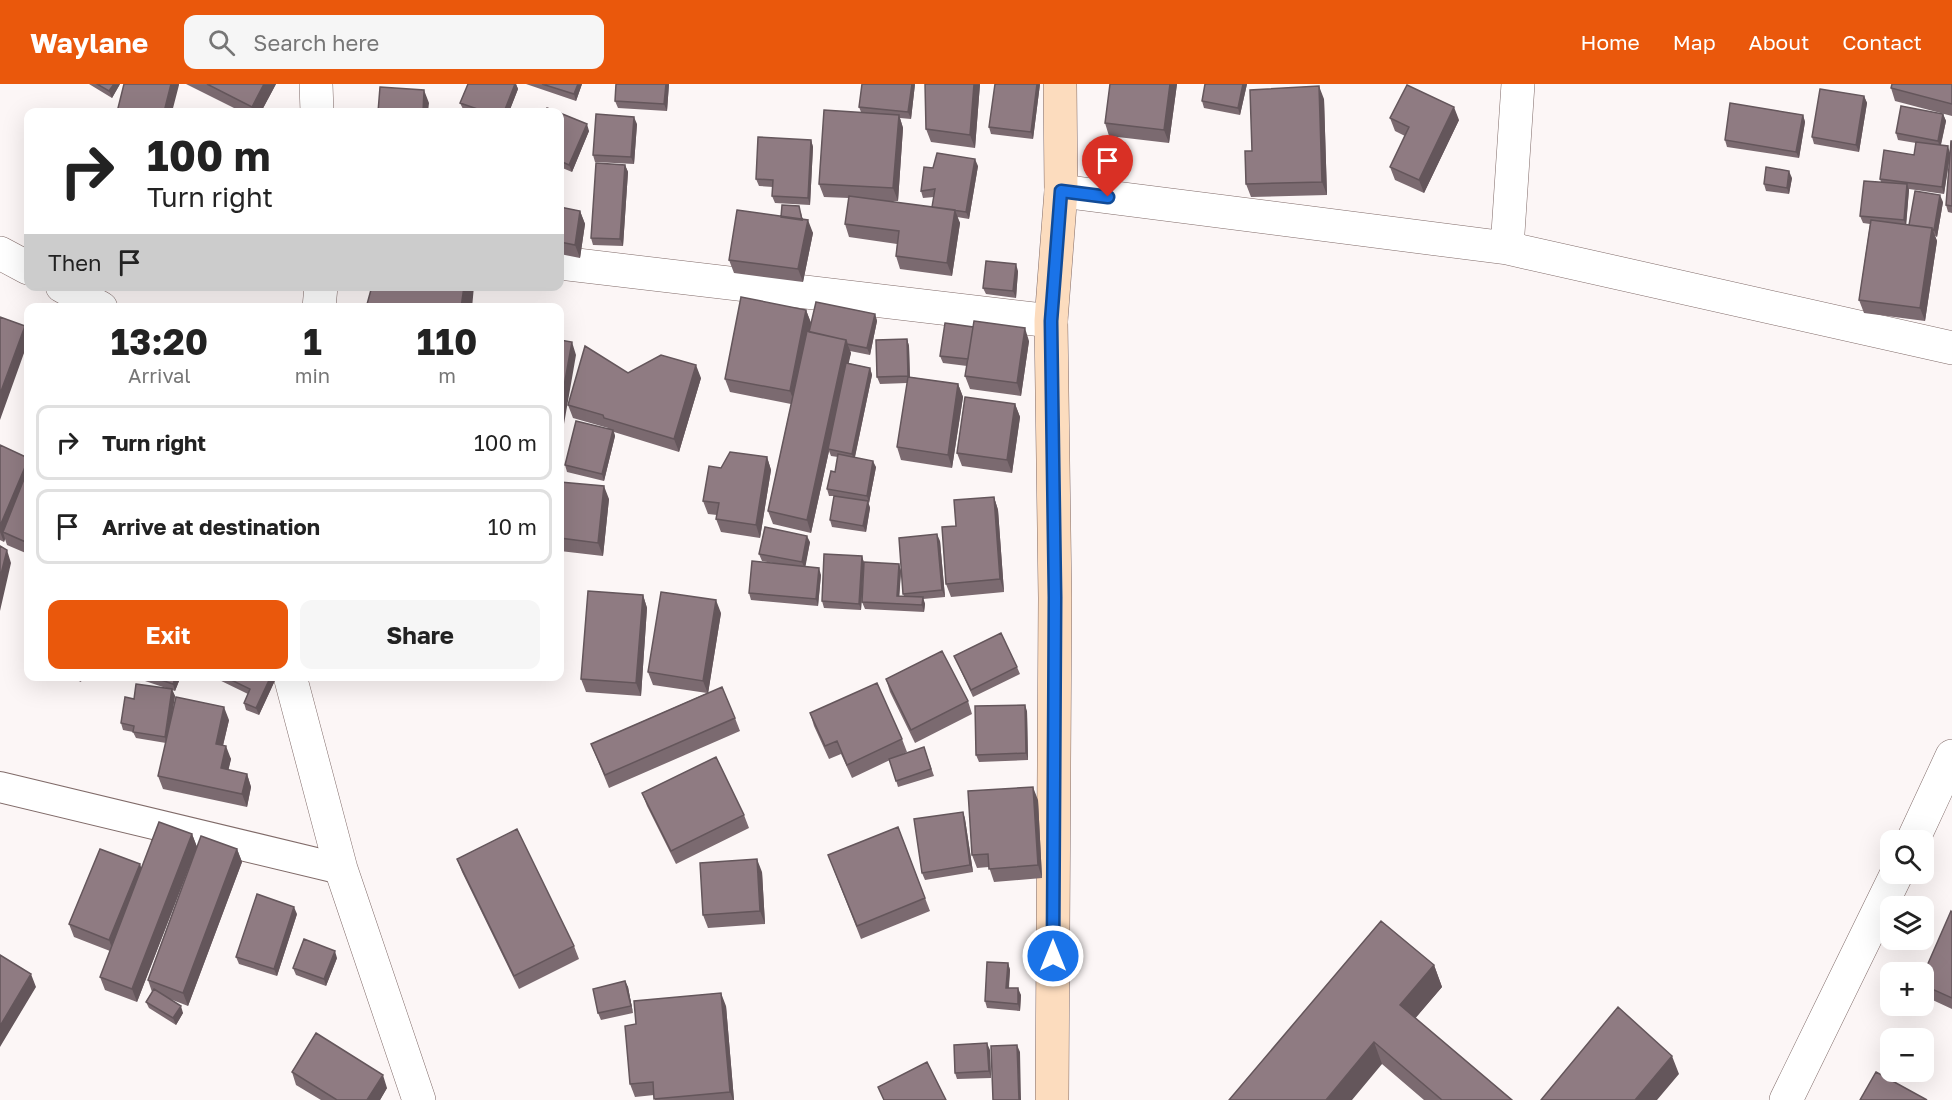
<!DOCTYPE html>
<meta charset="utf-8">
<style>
body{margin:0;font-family:"Golos Text",sans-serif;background:#f6f6f6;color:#222;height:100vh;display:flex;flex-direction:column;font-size:22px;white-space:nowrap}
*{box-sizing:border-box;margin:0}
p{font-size:20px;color:#767676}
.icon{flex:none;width:33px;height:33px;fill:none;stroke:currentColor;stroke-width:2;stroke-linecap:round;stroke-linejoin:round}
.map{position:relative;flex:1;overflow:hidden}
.sheet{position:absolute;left:24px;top:219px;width:540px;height:378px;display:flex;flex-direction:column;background:#fff;border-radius:12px;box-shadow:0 6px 24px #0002}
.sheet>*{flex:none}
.guide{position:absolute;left:24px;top:24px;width:540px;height:183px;border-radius:12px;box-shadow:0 6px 24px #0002;background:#fff;color:#222;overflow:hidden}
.fabs{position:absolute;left:1880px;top:746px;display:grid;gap:12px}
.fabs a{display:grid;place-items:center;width:54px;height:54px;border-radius:12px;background:#fff;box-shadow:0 6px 24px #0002;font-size:30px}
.pin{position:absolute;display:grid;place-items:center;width:51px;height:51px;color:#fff;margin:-62px -26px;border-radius:50% 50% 50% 0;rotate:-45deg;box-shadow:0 0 6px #0007}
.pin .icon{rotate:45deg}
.me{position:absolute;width:66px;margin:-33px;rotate:0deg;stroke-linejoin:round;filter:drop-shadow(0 0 4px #0008)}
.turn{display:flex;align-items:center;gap:21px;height:126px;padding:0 24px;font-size:27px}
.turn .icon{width:78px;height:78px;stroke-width:2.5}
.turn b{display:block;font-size:42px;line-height:51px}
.then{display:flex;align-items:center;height:57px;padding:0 24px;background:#0003;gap:12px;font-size:22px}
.eta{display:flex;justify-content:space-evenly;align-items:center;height:102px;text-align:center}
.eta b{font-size:36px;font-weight:700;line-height:42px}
.button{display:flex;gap:12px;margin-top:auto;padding:12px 24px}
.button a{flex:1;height:69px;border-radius:12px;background:#ea580c;color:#fff;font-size:24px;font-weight:700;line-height:69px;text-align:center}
.button a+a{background:#f6f6f6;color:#222}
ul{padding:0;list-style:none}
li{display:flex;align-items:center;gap:18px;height:75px;margin:0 12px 9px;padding:0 12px;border:3px solid #e0e0e0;border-radius:12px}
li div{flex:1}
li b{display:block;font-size:22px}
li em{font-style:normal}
header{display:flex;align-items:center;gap:36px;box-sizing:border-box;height:84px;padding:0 30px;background:#ea580c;color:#fff}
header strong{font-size:28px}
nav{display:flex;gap:33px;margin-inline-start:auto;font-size:21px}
.search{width:420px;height:54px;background:#f6f6f6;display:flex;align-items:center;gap:15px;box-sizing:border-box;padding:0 21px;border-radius:12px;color:#767676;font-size:22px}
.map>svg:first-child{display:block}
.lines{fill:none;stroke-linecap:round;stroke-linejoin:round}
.service-casing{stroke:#806b69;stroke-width:32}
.minor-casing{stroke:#806b69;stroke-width:34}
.secondary-casing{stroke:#806b69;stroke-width:34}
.service{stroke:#fff;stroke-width:30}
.minor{stroke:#fff;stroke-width:33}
.secondary{stroke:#fcdcbe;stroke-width:33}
.wall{fill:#7b6a70}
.shaded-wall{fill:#64565b}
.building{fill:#8f7b82;stroke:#64565b;stroke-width:1.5}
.route-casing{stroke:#114b97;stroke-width:15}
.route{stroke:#1a73e8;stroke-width:10}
</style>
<header>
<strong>Waylane</strong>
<div class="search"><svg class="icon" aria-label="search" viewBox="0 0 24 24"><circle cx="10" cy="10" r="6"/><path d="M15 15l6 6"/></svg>Search here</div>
<nav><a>Home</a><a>Map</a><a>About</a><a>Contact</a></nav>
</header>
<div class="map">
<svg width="1952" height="1016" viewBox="0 0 1952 1016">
<rect width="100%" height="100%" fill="#fcf6f6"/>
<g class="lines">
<!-- service casing -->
<g class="service-casing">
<path id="service" d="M0,703L341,785"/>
</g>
<!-- minor casing -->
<g class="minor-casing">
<path id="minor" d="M316,0L317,28
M1061,107L1507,164L1952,264
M1507,164L1518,0
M0,169L28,184
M560,179L1051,237
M62,202L101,224
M319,224L321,202
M290,592L341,785L419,1016
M1913,756L1952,672
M1786,1016L1897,789"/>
</g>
<!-- secondary casing -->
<g class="secondary-casing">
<path id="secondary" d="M1052,1016L1055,514L1051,237L1061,107L1060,0"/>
</g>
<!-- service -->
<use href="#service" class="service"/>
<!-- minor -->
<use href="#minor" class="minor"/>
<!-- secondary -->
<use href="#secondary" class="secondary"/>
</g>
<!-- wall -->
<path class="wall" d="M89,0H120L112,14Z
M186,0H276L261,28H242Z
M468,0H516L518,5L509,28H471L463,25L460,19Z
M526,0H582L576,17Z
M616,0H669L667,27L618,24L615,17Z
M915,0L911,35L900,34L903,44L898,117H885L932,123L934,113L923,114L921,107L933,84L978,82L969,135L957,133L960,139L952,192L900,185L896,172L897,160L849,153L845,140L849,114L824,113L819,100L861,28L859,23Z
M980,0L975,64L931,58L926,45Z
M1040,0L1033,55L991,50L989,43Z
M1110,0H1177L1169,59L1109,52L1105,39Z
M1205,0H1247L1240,31L1204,24L1202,17Z
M1952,0V32L1895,17L1891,4Z
M1864,12L1867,19L1859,68L1814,60L1812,53Z
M1324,15L1327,111L1251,113L1246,100L1252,67Z
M560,29L589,47L572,88L560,83Z
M1943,30L1946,37L1941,61L1950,69L1952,57V129L1948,128L1946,121L1950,73L1944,110L1909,105L1906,140L1909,141L1943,118L1937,153L1935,152L1937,157L1925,237L1864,229L1859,216L1870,140L1863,139L1860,132L1881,98L1880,95L1914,71L1916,59L1898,56L1896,49Z
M1803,31L1805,38L1799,74L1727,63L1725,56Z
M1390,34L1459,36L1424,109L1395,96L1390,83L1405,52L1395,47Z
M637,40L634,80L595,78L593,71Z
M811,56L813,63L810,121L775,119L772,112L773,103L759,102L756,95Z
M625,81L628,88L623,162L593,161L591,154Z
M1792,94L1789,110L1766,107L1764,100Z
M560,123L580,127L585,140L580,174L560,170Z
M801,129L803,136L813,149L803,198L734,189L729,176L781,133Z
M1018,187L1016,214L986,210L983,204Z
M806,226L811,239L809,248L875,230L877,237L870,271L850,267L851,269L848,279L870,284L872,291L855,373L876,383L869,419L868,418L870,424L866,448L832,443L830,436L834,412H829L827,405L835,388L838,373L831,372L829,367L811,449L773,440L768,427L791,320L730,308L725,295Z
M907,255L909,262L910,293L958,300L963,313L952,384L901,376L897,363L907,299L880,300L877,293Z
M1029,257L1021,312L970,305L965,292L967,282L943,279L940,272Z
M628,289L701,294L679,368L614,348L615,352L604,397L567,388L565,381L608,344L573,334L568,321Z
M1015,320L1020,333L1012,389L962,382L957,369Z
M0,361L28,374V470L7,461L5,455L4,458L0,456Z
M767,373L771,386L760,454L721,448L716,435L717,431L708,430L703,417L721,384Z
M560,398L609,415L603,472L560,467Z
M994,413L998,426L1004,508L951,513L946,500L956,442Z
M940,457L945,513L923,515L925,520L924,528L865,525L862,518L899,480L901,487L899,512H904L903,510Z
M810,458L805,482L821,491L818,522L751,516L749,509L778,480L762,477L759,470Z
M862,472L864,479L861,526L824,524L822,517Z
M643,511L647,524L641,612L586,608L581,595Z
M721,529L708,609L735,634L740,647L609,704L591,660L707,609L653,601L648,588Z
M954,572L1017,583L1020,590L973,613Z
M68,592H83L81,598Z
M143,592H181L175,607L172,606L175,612L171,638L229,636L223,662L231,675L228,686L247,690L251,703L247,723L163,705L158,692L166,659L136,654L133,648L123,646L121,639L134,615L166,604L145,597Z
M211,592H277L259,631L246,626L244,619L248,610Z
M886,595L968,617L972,630L915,659L890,608Z
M1027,627L1028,676L979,678L976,671Z
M810,629L902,655L907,668L899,672L924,663L934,692L898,703L890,676L852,694L841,670L829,675L814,642Z
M642,709L744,731L749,744L676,780L647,722Z
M1038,716L1042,794L994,798L989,783L977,784L972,771Z
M963,728L965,735L973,788L925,796L922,789Z
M898,743L930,827L861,855L833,784Z
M192,750L197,763L137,918L105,906L100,893L110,867L74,853L69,840L140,780L141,785Z
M237,765L242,778L188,922L170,915L183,929L176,941L149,924L146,918L152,908L148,896Z
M457,775L574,862L579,875L519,905L462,788Z
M762,788L765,840L708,844L703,831Z
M1952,828V925L1924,912L1923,910V891Z
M297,830L277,892L239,880L236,873Z
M337,874L326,902L296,891L293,884Z
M1008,879L1010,886L1009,904L1021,911L1020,927L987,924L985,917Z
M1434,881L1442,903L1415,934L1512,1016H1424L1382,980L1229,1016Z
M625,897L628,903L633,929L601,936L598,929Z
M726,922L734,1016H655L654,1011L635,1013L630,1000Z
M990,966L991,994L957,995L955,989Z
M292,988L387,1004L380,1016H321L296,1001Z"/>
<!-- shaded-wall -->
<path class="shaded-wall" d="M114,0H120L112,14L109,7Z
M171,0H179V1L172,28H164Z
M264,0H276L261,28H254L252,23Z
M515,0H516L518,5L509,28H504Z
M578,0H582L576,17L574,10Z
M666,0H669L667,27L664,20Z
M912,0H915L911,35L908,28Z
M974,0H980L975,64L970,51Z
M1037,0H1040L1033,55L1031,48Z
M1170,0H1177L1169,59L1164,46Z
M1243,0H1247L1240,31L1238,24Z
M1319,2L1324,15L1327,111L1322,98Z
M424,6L429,19L428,28H423Z
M1864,12L1867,19L1859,68L1856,61Z
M1454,23L1459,36L1424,109L1419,96Z
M1943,30L1946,37L1940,64L1938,57Z
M899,31L903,44L898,117L893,104Z
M1803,31L1805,38L1799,74L1796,68Z
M634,33L637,40L634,80L631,73Z
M587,40L589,47L572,88L569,81Z
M811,56L813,63L810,121L808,114Z
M1948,62L1950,69L1944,110L1942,103Z
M975,75L978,82L969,135L966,128Z
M625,81L628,88L623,162L620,155Z
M1789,87L1792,94L1789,110L1787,104Z
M1907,100L1909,106L1906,143L1904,136Z
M1940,111L1943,118L1937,153L1934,146Z
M955,126L960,139L952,192L947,179Z
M580,127L585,140L580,174L575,161Z
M808,136L813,149L803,198L798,185Z
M1932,144L1937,157L1925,237L1920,224Z
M1016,180L1018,187L1016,214L1013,207Z
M464,202H474L472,224H461Z
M806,226L811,239L795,320L790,307Z
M875,230L877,237L870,271L867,264Z
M25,242L28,253V258L0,336V310Z
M1025,244L1029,257L1021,312L1017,299Z
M907,255L909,262L910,298L908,292Z
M846,256L851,269L830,365H828L829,367L811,449L807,436Z
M572,258L576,271L560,363V324Z
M696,281L701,294L679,368L674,355Z
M870,284L872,291L854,377L852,370Z
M958,300L963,313L952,384L948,371Z
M1015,320L1020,333L1012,389L1007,376Z
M613,346L615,352L604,397L602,390Z
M767,373L771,386L760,454L756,441Z
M28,376V400L3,448L5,455L4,458L0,448V442Z
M873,377L876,383L869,419L867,412Z
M604,402L609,415L603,472L598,459Z
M994,413L998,426L1004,508L1000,495Z
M868,417L870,424L866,448L863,442Z
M937,450L940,457L945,513L942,506Z
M807,452L810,458L805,485L802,478Z
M7,466L11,479L0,527V494Z
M862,472L864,479L861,526L859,520Z
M899,480L901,487L899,518L897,512Z
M819,484L821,491L818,522L816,515Z
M643,511L647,524L641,612L636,599Z
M923,513L925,520L924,528L922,521Z
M716,516L721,529L708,610L703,597Z
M176,592H181L175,607L173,600Z
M271,592H277L259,631L256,624Z
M172,605L175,612L167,660L165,653Z
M1025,621L1027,627L1028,676L1026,669Z
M224,623L229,636L220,673L216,660Z
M226,662L231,675L226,697L221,684Z
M247,690L251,703L247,723L242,710Z
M1033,703L1038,716L1042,794L1038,781Z
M963,728L965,735L973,788L970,781Z
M192,750L197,763L137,918L132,905Z
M237,765L242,778L188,922L183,909Z
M757,775L762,788L765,840L760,827Z
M140,780L144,793L114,869L109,856Z
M294,823L297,830L277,892L274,885Z
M335,867L337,874L326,902L324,895Z
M1008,879L1010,886L1008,910L1006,904Z
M1434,881L1442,903L1408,943L1400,921Z
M31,890L36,903L0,963V942Z
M625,897L628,903L633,929L631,922Z
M1018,904L1021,911L1020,927L1018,920Z
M721,909L726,922L734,1016H733L730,1008Z
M181,922L183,929L176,941L173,934Z
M1374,958L1382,980L1352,1016H1326Z
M987,959L990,966L991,994L989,987Z
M1017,961L1020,968L1021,1016H1019Z
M1672,972L1679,990L1657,1016H1635Z
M383,991L387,1004L380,1016H367Z"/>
<!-- building -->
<path class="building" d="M97,0H114L109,7Z
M124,0H171L164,28H117Z
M207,0H264L252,23Z
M468,0H515L504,28H486L460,19Z
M542,0H578L574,10Z
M616,0H666L664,20L615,17Z
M862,0H912L908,28L859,23Z
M925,0H974L970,51L926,45Z
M995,0H1037L1031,48L989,43Z
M1110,0H1170L1164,46L1105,39Z
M1205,0H1243L1238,24L1202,17Z
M1892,0H1952V20L1891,4Z
M1407,1L1454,23L1419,96L1390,83L1409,43L1390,34Z
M1319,2L1322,98L1246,100L1245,67H1252L1250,6Z
M380,3L424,6L423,28H378Z
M1820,5L1864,12L1856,61L1812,53Z
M1730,19L1803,31L1796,68L1725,56Z
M1901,22L1943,30L1938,57L1896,49Z
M547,24L558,28H545Z
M438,26L450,28H438Z
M824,26L899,31L893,104L819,100Z
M560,29L587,40L569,81L560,77Z
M596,30L634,33L631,73L593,71Z
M758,53L811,56L808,114L772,112L773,96L756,95Z
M1951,57H1952V122L1946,121Z
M1916,58L1948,62L1942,103L1880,95L1884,66L1914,71Z
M937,69L975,75L966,128L932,123L935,105L921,107L924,83L933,84Z
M596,79L625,81L620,155L591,154Z
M1766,83L1789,87L1787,104L1764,100Z
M1864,97L1907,100L1904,136L1860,132Z
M1915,107L1940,111L1934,146L1932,145V144L1909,141Z
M849,112L955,126L947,179L896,172L899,147L845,140Z
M782,121L799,122L802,136L781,133Z
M560,123L580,127L575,161L560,158Z
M737,126L808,136L798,185L729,176Z
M1871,136L1932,144L1920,224L1859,216Z
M986,177L1016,180L1013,207L983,204Z
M372,202H464L461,224H366Z
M741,213L806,226L790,307L725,295Z
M816,218L875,230L867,264L847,260L846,256L809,248Z
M0,233L25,242L0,310Z
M974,237L1025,244L1017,299L965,292Z
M945,239L973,243L968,275L940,272Z
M807,247L846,256L807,436L768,427Z
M907,255L908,292L877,293L876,256Z
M560,256L572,258L560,324Z
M585,262L628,289L661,271L696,281L674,355L604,334L603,331L568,321Z
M846,279L870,284L852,370L828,365Z
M908,293L958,300L948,371L897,363Z
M965,313L1015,320L1007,376L957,369Z
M576,337L613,346L602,390L565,381Z
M0,361L28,374V376L0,442Z
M730,368L767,373L756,441L716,435L719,419L703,417L709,382L721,384Z
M838,370L873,377L867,412L827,405L831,387L835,388Z
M28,385V459L3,448Z
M560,398L604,402L598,459L560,454Z
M834,412L868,417L863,442L830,436Z
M994,413L1000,495L946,500L942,443L956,442L954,416Z
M765,443L807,452L802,478L759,470Z
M937,450L942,506L903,510L899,454Z
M0,462L7,466L0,494Z
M824,470L862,472L859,520L822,517Z
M752,477L819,484L816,515L749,509Z
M864,478L899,480L897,512L923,513L922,521L862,518Z
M588,507L643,511L636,599L581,595Z
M661,508L716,516L703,597L648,588Z
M1001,549L1017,583L971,606L954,572Z
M942,567L968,617L911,646L886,595Z
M149,592H176L173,600Z
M223,592H271L256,624L244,619L250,605Z
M877,599L902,655L847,681L837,657L825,662L810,629Z
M136,600L172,605L165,653L133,648L134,642L121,639L125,613L134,615Z
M722,603L735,634L605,691L591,660Z
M176,613L224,623L216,660L226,662L221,684L247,690L242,710L158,692Z
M1025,621L1026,669L976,671L975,622Z
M924,663L931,685L896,697L889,675Z
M716,673L744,731L671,767L642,709Z
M1033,703L1038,781L989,785L988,770L972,771L968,707Z
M963,728L970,781L922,789L914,735Z
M159,738L192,750L132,905L100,893Z
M898,743L925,814L857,842L828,771Z
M517,745L574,862L514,892L457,775Z
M201,752L237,765L183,909L148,896Z
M100,765L140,780L109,856L69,840Z
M757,775L760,827L703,831L700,779Z
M257,810L294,823L274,885L236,873Z
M1951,827L1952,828V914L1923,901V891Z
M1381,837L1434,881L1400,921L1512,1016H1442L1374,958L1326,1016H1229Z
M304,855L335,867L324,895L293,884Z
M0,871L31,890L0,942Z
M987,878L1008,879L1006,904H1018V920L985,917Z
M625,897L631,922L598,929L593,905Z
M154,905L181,922L173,934L146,918Z
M721,909L730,1008L654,1015L653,998L630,1000L625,942L636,940L634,917Z
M1618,923L1672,972L1635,1016H1541Z
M316,949L383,991L367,1016H337L292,988Z
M987,959L989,987L955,989L954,961Z
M1017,961L1019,1016H993L991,962Z
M927,978L946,1016H884L878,1003Z
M1876,988L1927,1016H1860Z"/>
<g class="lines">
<!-- route casing -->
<g class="route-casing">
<path id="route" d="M1053,872L1055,513L1051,237L1061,107L1108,113"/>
</g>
<!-- route -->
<use href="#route" class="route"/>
</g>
</svg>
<div class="fabs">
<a><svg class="icon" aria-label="search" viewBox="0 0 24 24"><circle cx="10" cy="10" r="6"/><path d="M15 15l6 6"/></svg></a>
<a><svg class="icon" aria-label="layers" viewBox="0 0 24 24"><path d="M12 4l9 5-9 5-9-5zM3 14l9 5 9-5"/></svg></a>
<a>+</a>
<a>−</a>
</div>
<div class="pin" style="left:1108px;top:113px;background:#d93025"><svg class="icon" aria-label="arrive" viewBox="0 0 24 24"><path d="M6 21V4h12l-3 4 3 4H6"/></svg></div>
<svg class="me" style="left:1053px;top:872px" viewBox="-20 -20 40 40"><circle r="17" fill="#1a73e8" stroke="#fff" stroke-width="3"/><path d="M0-11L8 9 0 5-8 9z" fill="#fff"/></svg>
<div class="guide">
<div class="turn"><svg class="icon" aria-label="right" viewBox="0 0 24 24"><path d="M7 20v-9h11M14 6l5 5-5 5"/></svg><div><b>100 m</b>Turn right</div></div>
<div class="then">Then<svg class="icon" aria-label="arrive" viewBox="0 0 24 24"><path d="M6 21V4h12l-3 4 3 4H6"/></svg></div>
</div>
<section class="sheet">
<div class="eta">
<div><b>13:20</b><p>Arrival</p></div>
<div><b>1</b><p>min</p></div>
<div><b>110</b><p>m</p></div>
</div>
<ul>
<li><svg class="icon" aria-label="right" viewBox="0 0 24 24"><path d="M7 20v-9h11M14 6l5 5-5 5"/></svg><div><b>Turn right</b></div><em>100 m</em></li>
<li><svg class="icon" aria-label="arrive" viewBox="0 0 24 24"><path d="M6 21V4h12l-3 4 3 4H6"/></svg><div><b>Arrive at destination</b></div><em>10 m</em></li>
</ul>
<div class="button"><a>Exit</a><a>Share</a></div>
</section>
</div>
